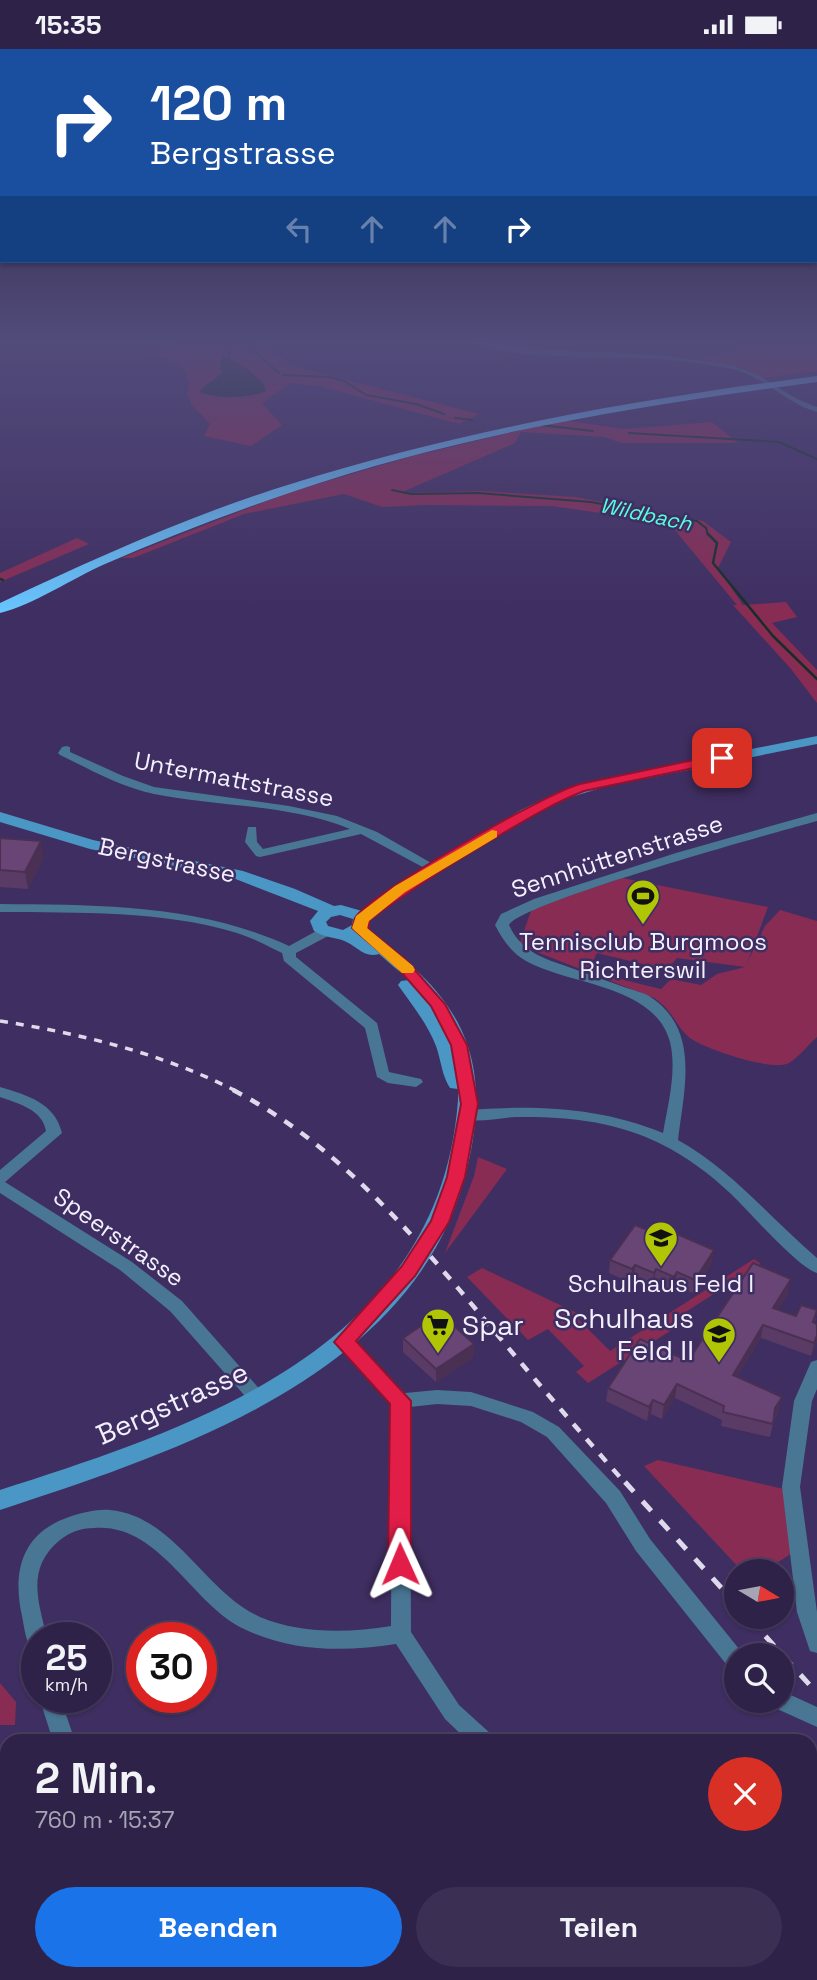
<!DOCTYPE html>
<html lang="de">
<meta charset="utf-8">
<style>
body{margin:0;font-family:"Space Grotesk",sans-serif;background:#3b2f53;color:#f1f3f6;height:100vh;display:flex;flex-direction:column;font-size:26px;white-space:nowrap}
*{box-sizing:border-box;margin:0}
p{font-size:23px;color:#a7a4b4}
.icon{flex:none;width:38px;height:38px;fill:none;stroke:currentColor;stroke-width:2;stroke-linecap:round;stroke-linejoin:round}
.map{position:relative;flex:1;overflow:hidden}
.details{position:absolute;left:0px;top:1685px;width:817px;height:247px;display:flex;flex-direction:column;background:#2f2249;border-radius:21px 21px 0 0;box-shadow:0 2px 5px #0004,0 0 0 2px #4a3f61}
.details>*{flex:none}
.banner{position:absolute;left:0px;top:0px;width:817px;height:214px;box-shadow:0 2px 5px #0004,0 0 0 2px #4a3f61;background:#1a4fa0;color:#fff;overflow:hidden}
.needle{width:46px;rotate:100deg}
.fabs{position:absolute;left:724px;top:1510px;display:grid;gap:14px}
.fabs a{display:grid;place-items:center;width:70px;height:70px;border-radius:50%;background:#2f2249;box-shadow:0 2px 5px #0004,0 0 0 2px #4a3f61;font-size:35px}
.speed{position:absolute;left:21px;top:1573px;display:flex;gap:14px;font-size:35px;font-weight:700;text-align:center}
.speed>*{display:grid;place-content:center;width:91px;height:91px;border-radius:50%;background:#2f2249;box-shadow:0 2px 5px #0004,0 0 0 2px #4a3f61;line-height:1}
.speed small{font-size:18px;font-weight:400}
.speed .limit{border:10px solid #d22;background:#fff;color:#111}
.pin{position:absolute;display:grid;place-items:center;width:60px;height:60px;color:#fff;margin:-30px;border-radius:14px;box-shadow:0 4px 10px #0006}
.me{position:absolute;width:77px;margin:-38px;rotate:359deg;stroke-linejoin:round;filter:drop-shadow(0 0 5px #0008)}
.turn{display:flex;align-items:center;gap:24px;height:147px;padding:0 35px;font-size:32px}
.turn .icon{width:91px;height:91px;stroke-width:2.5}
.turn b{display:block;font-size:49px;line-height:60px}
.lanes{display:flex;align-items:center;height:66px;padding:0 35px;background:#0003;justify-content:center;gap:35px;direction:ltr}
.lanes .off{opacity:.35}
.round{display:grid;place-items:center;flex:none;width:74px;height:74px;border-radius:37px;background:#3b2f53}
.head{display:flex;align-items:center;justify-content:space-between;height:119px;padding:0 35px}
h1{font-size:42px;font-weight:700;line-height:52px}
.action{display:flex;gap:14px;margin-top:auto;padding:14px 35px}
.action a{flex:1;height:80px;border-radius:42px;background:#1a73e8;color:#fff;font-size:28px;font-weight:700;line-height:80px;text-align:center}
.action a+a{background:#3b2f53;color:#f1f3f6}
.status{display:flex;justify-content:space-between;align-items:center;height:49px;padding:0 35px;background:#2f2249;direction:ltr}
.status svg{height:19px;fill:currentColor}
.map>svg:first-child{display:block}
.green{fill:#882c54;fill-rule:evenodd}
.water{fill:#172e28}
.lines{fill:none;stroke-linecap:round;stroke-linejoin:round}
.stream-far2{stroke:#172e28;stroke-width:2}
.stream-far1{stroke:#172e28;stroke-width:2.5}
.stream{stroke:#172e28;stroke-width:5}
.street{fill:#487693;fill-rule:evenodd}
.secondary{fill:#4a97c5;fill-rule:evenodd}
.highway{fill:#68c5fe;fill-rule:evenodd}
.rail-far2{stroke:#dedaeb;stroke-width:3.5;stroke-dasharray:8 8;stroke-linecap:butt}
.rail-far1{stroke:#dedaeb;stroke-width:4.5;stroke-dasharray:10 10;stroke-linecap:butt}
.rail{stroke:#dedaeb;stroke-width:5;stroke-dasharray:13 13;stroke-linecap:butt}
.wall{fill:#5a3b65}
.shaded-wall{fill:#4a3052}
.building{fill:#694575;stroke:#4a3052;stroke-width:2}
.route{fill:#e11d48;stroke:#92132f;stroke-width:2}
.slow{fill:#f59e0b}
.labels{text-anchor:middle;dominant-baseline:central;stroke-width:5;stroke-linejoin:round;paint-order:stroke}
.far-water-label{font-size:21px;font-style:italic;fill:#57fede;stroke:#3f2e61}
.street-label{font-size:24px;fill:#f3f0fd;stroke:#3f2e61}
.poi-label{font-size:24px;fill:#f3f0fd;stroke:#3f2e61}
.near-poi-label{font-size:28px;fill:#f3f0fd;stroke:#3f2e61;text-anchor:end}
.near-street-label{font-size:28px;fill:#f3f0fd;stroke:#3f2e61}
</style>
<div class="status"><b>15:35</b><svg viewBox="0 0 49 12"><path d="M0 12V9h3v3zM5 12V6h3v6zM10 12V3h3v9zM15 12V0h3v12zM26 1h20v11H26zM47 4h2v5h-2z"/></svg></div>
<div class="map">
<svg width="817" height="1931" viewBox="0 0 817 1931">
<rect width="100%" height="100%" fill="#3f2e61"/>
<!-- green -->
<path class="green" d="M188,292C215,292 247,286 270,300C278,304 283,312 292,317L479,365L459,375L319,337L290,334L262,354L282,376L251,397L204,387L210,375L192,356L187,345L190,335L182,316L146,302ZM244,318L263,333L265,342C242,349 223,346 200,340L223,324L221,320Z
M743,292H817V322L762,329L746,320L696,311L738,299Z
M563,371L625,380L712,373L738,394H621L605,388L521,383L515,394L400,444L482,442L576,448L703,472L731,493L718,519L743,556L786,553L797,568L772,574L817,621V654L791,620L733,556H737L669,474L552,457L426,456L382,458L344,445L244,465L133,509H121L287,444L409,408Z
M77,489L89,495L0,533V524Z
M622,829L768,858L747,914L765,877L780,861L817,872V988C808,996 799,1008 789,1014C773,1023 705,1000 690,989C676,978 673,961 654,949L519,896L532,859ZM597,904L667,921L677,909L745,918L717,925L701,936L671,930L661,940L588,922Z
M478,1108L507,1120L445,1204L474,1127Z
M754,1210L761,1215L673,1271L678,1277L588,1334L576,1323L584,1317L548,1280L528,1291L467,1228L482,1219L577,1264L574,1266L610,1302Z
M658,1411L788,1441L794,1503L764,1522H742L644,1417Z
M0,1634L16,1653L15,1676H0Z
M0,1855H7V1925H53L57,1931H0Z"/>
<!-- water -->
<path class="water" d="M223,308C234,309 263,329 266,342C248,350 218,350 199,343L222,324L220,314Z"/>
<g class="lines">
<!-- stream-far2 -->
<path class="stream-far2" d="M222,292V297L230,301L229,309
M240,292L254,299L255,303L279,324
M283,326L329,328L344,332L366,346L416,355L444,365
M455,369L472,371
M540,376L593,382
M629,384L779,393L817,410
M392,441L411,445L478,444L591,453L697,472L706,479L708,486"/>
<!-- stream-far1 -->
<path class="stream-far1" d="M708,485L717,494L713,514L773,587L817,630
M0,530L3,531"/>
<!-- stream -->
<path class="stream" d="M0,1895L7,1900
M40,1925V1931"/>
<!-- street -->
<path class="street" d="M472,292L553,301L656,306L732,316L756,325L797,350L817,358V363C786,354 763,327 732,320C692,311 650,309 609,308C573,307 503,309 472,292Z
M66,697L70,698V703L123,727L154,738L289,757L337,767L377,783L440,819L438,822H430L361,785L260,808L256,807L245,793L248,778H256L257,793L263,800L350,780C288,755 219,758 154,745C121,738 91,721 60,706L58,704L62,698Z
M817,764V772C777,783 520,854 509,876C520,900 539,908 563,916C583,923 604,931 624,938C632,941 642,943 649,947C701,980 684,1040 678,1091C733,1122 769,1168 817,1209V1224C797,1218 749,1162 731,1145C710,1125 687,1108 661,1095C616,1072 565,1067 515,1068C498,1069 478,1074 462,1070L459,1066L462,1062L467,1061C535,1056 599,1058 663,1084C668,1055 677,1022 670,993C654,935 571,937 526,912C512,904 502,890 495,876L501,865L534,850L676,804Z
M0,855C98,856 198,855 289,897L320,880H330L332,883L330,886L296,904V908L377,974L389,1023L421,1030L423,1033L416,1038L388,1034L377,1028L365,979L284,912L282,904C268,897 253,889 237,884C162,861 78,864 0,863Z
M0,1038C27,1046 55,1054 62,1084L5,1133L132,1213L182,1252L264,1345L267,1350L264,1355L258,1357L252,1355L170,1262L120,1221L0,1144V1121L46,1082C42,1060 19,1055 0,1048Z
M344,1286L350,1288L405,1344L437,1341L471,1343L533,1363L559,1378L620,1442L650,1490L744,1606H737V1622L730,1620L636,1502L606,1454L547,1388L521,1373L471,1357L437,1355L410,1358L411,1583L459,1656L491,1685L494,1692H468L445,1670L396,1595C345,1603 292,1603 244,1580C190,1554 160,1474 94,1479C81,1479 70,1483 60,1491C26,1519 38,1551 47,1589H37V1600L30,1598C25,1588 24,1577 22,1567C12,1522 22,1484 69,1468C81,1464 97,1460 110,1461C175,1467 204,1543 260,1568C300,1585 348,1584 391,1577L392,1354L338,1298L335,1293L338,1288Z
M817,1311V1340L812,1352L800,1438L817,1563V1604L810,1602L797,1563L782,1438L794,1352L811,1313Z
M782,1642L817,1658V1678L775,1659L772,1652H782Z
M39,1648H60L75,1692H53Z
M221,1925H246L249,1931H224Z
M722,1925H748L751,1931H725Z"/>
<!-- secondary -->
<path class="secondary" d="M817,687V695L604,738L568,749L531,767L406,843L370,872L368,877L370,881C405,914 432,928 457,972C482,1018 479,1067 468,1116C420,1325 179,1402 0,1461V1441C200,1377 440,1297 458,1051V1040L450,1039C442,1027 441,1011 436,997C427,974 412,956 398,936L401,932L409,931L379,905C364,910 355,895 342,891C332,888 324,888 314,882L310,872L318,862L233,829L90,800L0,773V763L93,791L243,822L295,840L334,857L341,856L362,862L394,837L521,761L558,743L601,730ZM340,866L353,870L352,876L343,881L328,877L326,873L331,868Z"/>
<!-- highway -->
<path class="highway" d="M817,327V333C642,356 466,384 298,441C233,463 169,487 105,515C73,529 33,556 0,564V554C96,509 192,465 294,434C465,380 640,350 817,327Z"/>
<!-- rail-far2 -->
<path class="rail-far2" d="M0,972C82,985 161,1004 236,1042"/>
<!-- rail-far1 -->
<path class="rail-far1" d="M233,1041C338,1095 415,1188 490,1277C535,1331 580,1383 626,1435"/>
<!-- rail -->
<path class="rail" d="M625,1433L737,1556
M748,1568L817,1644"/>
</g>
<!-- wall -->
<path class="wall" d="M0,789L44,809L28,840L0,838Z
M610,1211L712,1214L693,1244L675,1237L672,1242L654,1234L652,1238L634,1230L631,1234L609,1224Z
M788,1244L778,1261L796,1267L817,1261L815,1274L817,1275V1292L811,1307L761,1289L737,1328L779,1361L774,1371L770,1388L721,1377L722,1371L675,1349L662,1370L651,1365L647,1372L606,1352L608,1339L688,1312Z
M403,1289L474,1295L473,1309L436,1333L403,1303Z"/>
<!-- shaded-wall -->
<path class="shaded-wall" d="M41,792L44,809L28,840L25,823Z
M714,1201L712,1214L693,1244L695,1231Z
M635,1216L634,1230L631,1234L632,1220Z
M656,1220L654,1234L652,1238L654,1224Z
M677,1223L675,1237L672,1242L674,1228Z
M791,1230L788,1244L771,1273L773,1259Z
M763,1276L761,1289L730,1339L733,1326Z
M817,1286V1292L811,1307L814,1294Z
M474,1295L473,1309L436,1333V1320Z
M677,1335L675,1349L662,1370L664,1356Z
M782,1348L779,1361L772,1373L775,1359Z
M653,1351L651,1365L647,1372L649,1358Z"/>
<!-- building -->
<path class="building" d="M0,789L41,792L25,823L0,821Z
M635,1176L660,1186L662,1183L668,1186L670,1182L714,1201L695,1231L677,1223L674,1228L656,1220L654,1224L635,1216L632,1220L610,1211Z
M753,1214L791,1230L773,1259L796,1267L801,1256L817,1261L813,1273L817,1275V1286L814,1294L763,1276L733,1326L782,1348L775,1359L773,1375L723,1363L724,1357L677,1335L664,1356L653,1351L649,1358L608,1339L640,1290L688,1312Z
M440,1264L474,1295L436,1320L403,1289Z"/>
<!-- sky -->
<linearGradient id="sky" x2="0" y2="1"><stop stop-color="#231935"/><stop offset="0.52" stop-color="#524c7b"/><stop offset="1" stop-color="#524c7b" stop-opacity="0"/></linearGradient>
<rect width="817" height="562" fill="url(#sky)"/>
<!-- route -->
<path class="route" d="M722,705L729,709L727,712L584,742C549,756 517,776 485,795C445,819 406,843 369,872V881L406,911L445,955L467,996L478,1055L465,1128L449,1173L415,1227L356,1292L411,1352V1515L407,1522L400,1525L392,1522L388,1515L390,1355L334,1293L402,1217L431,1172L447,1128L461,1055L451,996L431,957L396,917L352,879C353,877 354,871 355,869C370,844 548,743 580,735Z"/>
<!-- slow -->
<path class="slow" d="M492,781L497,782V788L405,843L369,872L367,879L413,917L415,921L413,924H402L355,882L352,879L356,867L395,837Z"/>
<!-- icons -->
<defs>
<g id="stadium-pin" transform="scale(1.75)"><path d="M0 17L-7.5 6A9.5 9.5 0 1 1 7.5 6Z" fill="#b0c503" stroke="#3f2e61"/><path d="M0-5a6.5 5 0 1 0 0 10a6.5 5 0 1 0 0-10ZM-3.5-1.8h7v3.6h-7Z" fill="#111"/></g>
<g id="school-pin" transform="scale(1.75)"><path d="M0 17L-7.5 6A9.5 9.5 0 1 1 7.5 6Z" fill="#b0c503" stroke="#3f2e61"/><path d="M0-5L7-2L0 1L-7-2ZM-4 1L0 2.5L4 1V4Q0 6-4 4Z" fill="#111"/></g>
<g id="supermarket-pin" transform="scale(1.75)"><path d="M0 17L-7.5 6A9.5 9.5 0 1 1 7.5 6Z" fill="#b0c503" stroke="#3f2e61"/><path d="M-6-5.5h2.5l.6 2H6L4.5 2H-2.5L-4.4-4H-6ZM-1.5 3.2a1.3 1.3 0 1 0 .1 0ZM3 3.2a1.3 1.3 0 1 0 .1 0Z" fill="#111"/></g>
</defs>
<g fill-rule="evenodd">
<use href="#stadium-pin" x="643" y="847"/>
<use href="#school-pin" x="661" y="1189"/>
<use href="#supermarket-pin" x="438" y="1276"/>
<use href="#school-pin" x="719" y="1285"/>
</g>
<g class="labels">
<!-- far-water labels -->
<g class="far-water-label">
<text transform="translate(646 465) rotate(12)">Wildbach</text>
</g>
<!-- street labels -->
<g class="street-label">
<text transform="translate(234 730) rotate(11)">Untermattstrasse</text>
<text transform="translate(617 807) rotate(-18)">Sennhüttenstrasse</text>
<text transform="translate(167 811) rotate(12)">Bergstrasse</text>
<text transform="translate(119 1188) rotate(35)">Speerstrasse</text>
</g>
<!-- poi labels -->
<g class="poi-label">
<text x="643" y="892">Tennisclub Burgmoos<tspan x="643" dy="28">Richterswil</tspan></text>
<text x="661" y="1234">Schulhaus Feld I</text>
</g>
<!-- near-poi labels -->
<g class="near-poi-label">
<text x="694" y="1269">Schulhaus<tspan x="694" dy="32">Feld II</tspan></text>
<text x="462" y="1276" text-anchor="start">Spar</text>
</g>
<!-- near-street labels -->
<g class="near-street-label">
<text transform="translate(172 1354) rotate(-24)">Bergstrasse</text>
</g>
</g>
</svg>
<div class="fabs">
<a><svg class="needle" viewBox="-14 -14 28 28"><path d="M0-13l5 13h-10z" fill="#e53935"/><path d="M0 13l5-13h-10z" fill="#a7a4b4"/></svg></a>
<a><svg class="icon" aria-label="search" viewBox="0 0 24 24"><circle cx="10" cy="10" r="6"/><path d="M15 15l6 6"/></svg></a>
</div>
<div class="speed"><div>25<small>km/h</small></div><div class="limit">30</div></div>
<div class="pin" style="left:722px;top:709px;background:#d93025"><svg class="icon" aria-label="arrive" viewBox="0 0 24 24"><path d="M6 21V4h12l-3 4 3 4H6"/></svg></div>
<svg class="me" style="left:400px;top:1515px" viewBox="-20 -20 40 40"><path d="M0-17L14 15 0 8-14 15z" fill="#e11d48" stroke="#fff" stroke-width="4"/></svg>
<div class="banner">
<div class="turn"><svg class="icon" aria-label="right" viewBox="0 0 24 24"><path d="M7 20v-9h11M14 6l5 5-5 5"/></svg><div><b>120 m</b>Bergstrasse</div></div>
<div class="lanes"><svg class="icon off" aria-label="left" viewBox="0 0 24 24"><path d="M17 20v-9H6M10 6l-5 5 5 5"/></svg><svg class="icon off" aria-label="ahead" viewBox="0 0 24 24"><path d="M12 20V5M6 11l6-6 6 6"/></svg><svg class="icon off" aria-label="ahead" viewBox="0 0 24 24"><path d="M12 20V5M6 11l6-6 6 6"/></svg><svg class="icon" aria-label="right" viewBox="0 0 24 24"><path d="M7 20v-9h11M14 6l5 5-5 5"/></svg></div>
</div>
<section class="details">
<div class="head"><div><h1>2 Min.</h1><p>760 m · 15:37</p></div><a class="round" style="background:#d93025;color:#fff"><svg class="icon" aria-label="close" viewBox="0 0 24 24"><path d="M6 6l12 12M18 6L6 18"/></svg></a></div>
<div class="action"><a>Beenden</a><a>Teilen</a></div>
</section>
</div>
